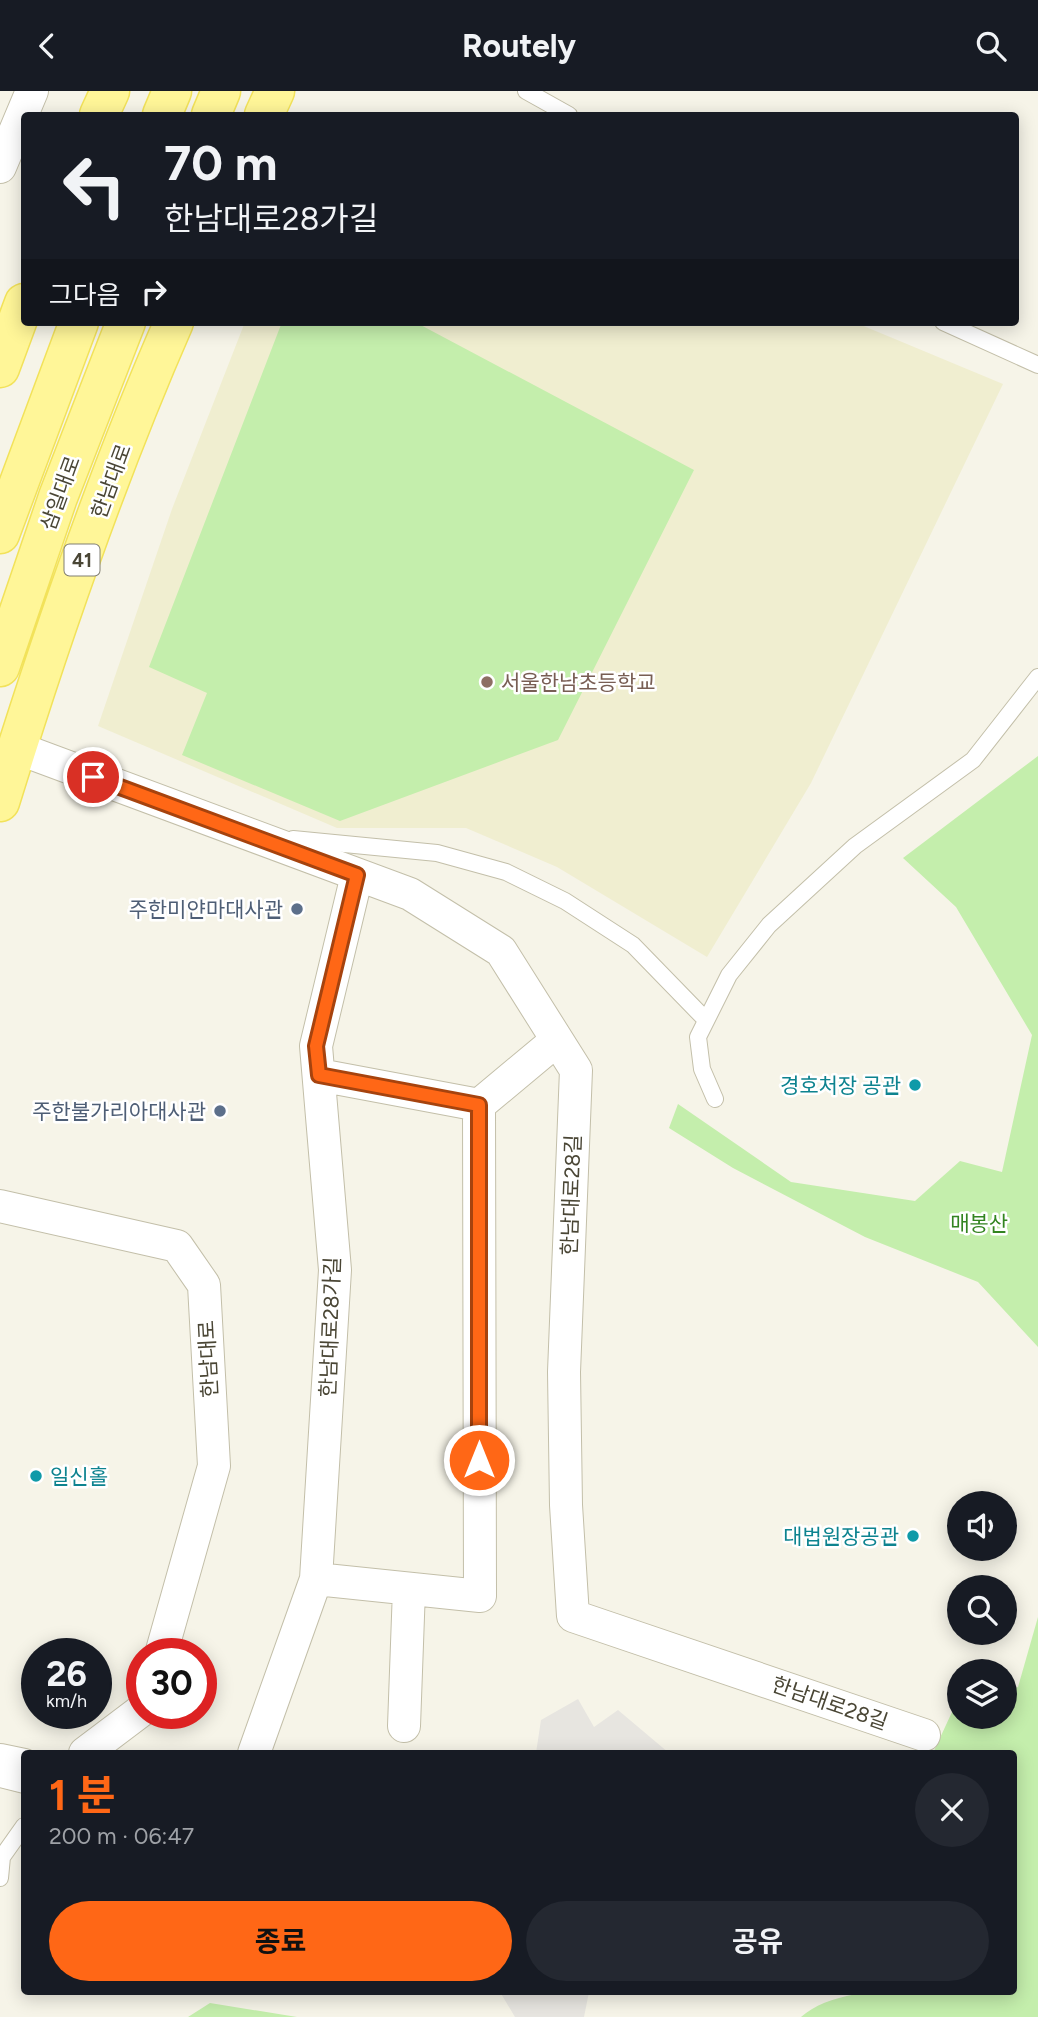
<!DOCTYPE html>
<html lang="ko">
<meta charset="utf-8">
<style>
body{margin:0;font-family:Figtree,"Noto Sans KR",sans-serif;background:#242831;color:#f1f3f6;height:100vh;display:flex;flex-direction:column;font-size:26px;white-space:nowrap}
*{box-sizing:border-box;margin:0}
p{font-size:23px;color:#9ea1a6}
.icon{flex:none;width:38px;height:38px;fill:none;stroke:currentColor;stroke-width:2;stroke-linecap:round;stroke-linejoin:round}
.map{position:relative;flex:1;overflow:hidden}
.panel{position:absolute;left:21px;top:1659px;width:996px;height:245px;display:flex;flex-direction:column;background:#171b24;border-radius:7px;box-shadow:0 4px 18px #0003}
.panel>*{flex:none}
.banner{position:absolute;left:21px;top:21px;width:998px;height:214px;border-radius:7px;box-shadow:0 4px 18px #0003;background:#171b24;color:#f1f3f6;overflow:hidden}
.buttons{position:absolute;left:947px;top:1400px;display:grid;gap:14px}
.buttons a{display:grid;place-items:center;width:70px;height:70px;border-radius:50%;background:#171b24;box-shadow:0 4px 18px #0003;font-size:35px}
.speed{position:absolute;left:21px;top:1547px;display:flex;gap:14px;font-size:35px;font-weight:700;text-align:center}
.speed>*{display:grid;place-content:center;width:91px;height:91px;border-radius:50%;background:#171b24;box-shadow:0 4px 18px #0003;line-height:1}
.speed small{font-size:18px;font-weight:400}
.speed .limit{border:10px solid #d22;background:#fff;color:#111}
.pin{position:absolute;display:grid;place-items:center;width:60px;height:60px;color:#fff;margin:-30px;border:4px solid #fff;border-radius:50%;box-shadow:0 2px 7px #0007}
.me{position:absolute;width:77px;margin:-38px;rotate:0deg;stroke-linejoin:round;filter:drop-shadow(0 0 5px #0008)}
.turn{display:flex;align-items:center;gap:24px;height:147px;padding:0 28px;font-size:32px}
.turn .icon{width:91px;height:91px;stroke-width:2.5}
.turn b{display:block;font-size:49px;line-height:60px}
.then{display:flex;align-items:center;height:66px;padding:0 28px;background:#0003;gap:14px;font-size:26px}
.round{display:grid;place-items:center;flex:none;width:74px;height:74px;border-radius:37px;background:#242831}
.headline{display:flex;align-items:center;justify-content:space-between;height:119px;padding:0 28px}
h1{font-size:42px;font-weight:700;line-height:52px;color:#ff6716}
.primary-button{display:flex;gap:14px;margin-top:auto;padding:14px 28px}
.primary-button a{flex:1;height:80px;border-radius:42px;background:#ff6716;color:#111;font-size:28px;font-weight:700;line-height:80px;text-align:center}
.primary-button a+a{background:#242831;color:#f1f3f6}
header{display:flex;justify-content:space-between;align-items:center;height:91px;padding:0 28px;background:#171b24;font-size:32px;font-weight:700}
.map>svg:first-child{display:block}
.education{fill:#f0eed0}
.green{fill:#c4eeac}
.parking{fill:#e7e5e0}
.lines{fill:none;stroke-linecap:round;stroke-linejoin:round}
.lane-casing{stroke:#c3bfa9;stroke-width:18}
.street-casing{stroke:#c3bfa9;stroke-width:34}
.primary-casing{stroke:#f2e25a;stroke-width:41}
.lane{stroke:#fff;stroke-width:16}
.street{stroke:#fff;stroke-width:32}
.primary{stroke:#fff698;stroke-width:38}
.route-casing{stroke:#a6430e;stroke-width:18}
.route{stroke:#ff6716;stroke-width:12}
.education-dot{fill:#8d6e63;stroke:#fff;stroke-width:2.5}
.service-dot{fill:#5c6f8a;stroke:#fff;stroke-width:2.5}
.culture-dot{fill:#0f9aa8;stroke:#fff;stroke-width:2.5}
.labels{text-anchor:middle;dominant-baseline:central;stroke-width:5;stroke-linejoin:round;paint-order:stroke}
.shield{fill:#fff;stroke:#807e72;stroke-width:2}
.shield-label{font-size:19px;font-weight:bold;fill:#4a4635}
.street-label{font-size:21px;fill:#4a4635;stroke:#fff}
.education-label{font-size:21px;fill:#785e54;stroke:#fff;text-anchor:start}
.service-label{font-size:21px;fill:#4e5e75;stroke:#fff;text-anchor:end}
.culture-label{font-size:21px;fill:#0d838f;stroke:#fff;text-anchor:end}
.park-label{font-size:21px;fill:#338421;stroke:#fff}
</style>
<header><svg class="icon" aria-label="back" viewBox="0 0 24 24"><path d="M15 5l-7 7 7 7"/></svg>Routely<svg class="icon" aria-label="search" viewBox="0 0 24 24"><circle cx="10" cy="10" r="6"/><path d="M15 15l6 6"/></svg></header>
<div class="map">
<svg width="1038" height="1926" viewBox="0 0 1038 1926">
<rect width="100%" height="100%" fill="#f6f4e8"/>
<!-- education -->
<path class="education" d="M245,231H854L1003,293L811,692L707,866L557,776L466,737H337L98,635L172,418Z"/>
<!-- green -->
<path class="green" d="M282,231H415L694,379L558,649L340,730L182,664L207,602L149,576Z
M1038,665V1256L978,1191L865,1146L733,1077L669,1037L678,1013L791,1091L915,1110L960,1070L1002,1081L1032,944L956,816L903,767Z
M1038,1526V1926H801C844,1887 956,1900 1013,1900V1662H933L952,1621L959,1618V1626H1004L1005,1601L1018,1596Z
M210,1912L297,1926H188Z"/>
<!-- parking -->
<path class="parking" d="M578,1608L594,1636L618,1619L669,1662H536L541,1629Z
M500,1901H589L584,1926H515Z"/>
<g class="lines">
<!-- lane casing -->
<g class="lane-casing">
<path id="lane" d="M526,0L569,24
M943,231L1038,274
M293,748L437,762L506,781L565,810L633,854L705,928
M715,1008L702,978L698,946L729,884L769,834L855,755L973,669L1038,586
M0,1688L24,1694
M0,1787L2,1766L24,1735"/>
</g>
<!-- street casing -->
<g class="street-casing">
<path id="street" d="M0,76L32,0
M17,657L410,803L501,860L576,979L564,1281L566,1414L573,1525L924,1644
M319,984L479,1014L557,949
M0,1115L177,1155L204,1194L214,1375L161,1563
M316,1488L480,1505L479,1014
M404,1635L409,1498
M85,1662L142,1619
M254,1662L316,1488L335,1179L316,955L357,784
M0,1669L24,1674"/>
</g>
<!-- primary casing -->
<g class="primary-casing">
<path id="primary" d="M99,24L110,0
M162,24L172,0
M211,24L221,0
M264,24L275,0
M0,277L24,212
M0,443L79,231
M0,576L58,406L126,231
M0,711C50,549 106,386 174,231"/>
</g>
<!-- lane -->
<use href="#lane" class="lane"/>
<!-- street -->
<use href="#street" class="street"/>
<!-- primary -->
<use href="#primary" class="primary"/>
</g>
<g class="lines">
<!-- route casing -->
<g class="route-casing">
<path id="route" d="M93,686L357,784L316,955L319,984L479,1014V1369"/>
</g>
<!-- route -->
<use href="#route" class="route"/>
</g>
<!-- markers -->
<circle class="education-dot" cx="487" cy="591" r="7"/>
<g class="service-dot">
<circle cx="297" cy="818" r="7"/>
<circle cx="220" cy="1020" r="7"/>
</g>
<g class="culture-dot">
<circle cx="915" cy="994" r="7"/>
<circle cx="36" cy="1385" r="7"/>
<circle cx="913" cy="1445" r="7"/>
</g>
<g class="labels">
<!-- shield labels -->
<rect class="shield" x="64.5" y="453.5" width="35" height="31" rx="5"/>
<g class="shield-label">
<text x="82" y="469">41</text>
</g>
<!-- street labels -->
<g class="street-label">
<text transform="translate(111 390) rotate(-70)">한남대로</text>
<text transform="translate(60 402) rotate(-70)">삼일대로</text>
<text transform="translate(571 1104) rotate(-88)">한남대로28길</text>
<text transform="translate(330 1236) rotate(-88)">한남대로28가길</text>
<text transform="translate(208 1268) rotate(-93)">한남대로</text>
<text transform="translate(830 1612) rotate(19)">한남대로28길</text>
</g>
<!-- education labels -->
<g class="education-label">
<text x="501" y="591">서울한남초등학교</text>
</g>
<!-- service labels -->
<g class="service-label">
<text x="283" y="818">주한미얀마대사관</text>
<text x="206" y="1020">주한불가리아대사관</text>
</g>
<!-- culture labels -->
<g class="culture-label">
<text x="901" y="994">경호처장 공관</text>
<text x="50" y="1385" text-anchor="start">일신홀</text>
<text x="899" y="1445">대법원장공관</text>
</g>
<!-- park labels -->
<g class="park-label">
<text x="979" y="1132">매봉산</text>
</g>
</g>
</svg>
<div class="buttons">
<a><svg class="icon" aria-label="sound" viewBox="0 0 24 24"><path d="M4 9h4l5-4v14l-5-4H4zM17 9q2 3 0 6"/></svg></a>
<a><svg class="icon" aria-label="search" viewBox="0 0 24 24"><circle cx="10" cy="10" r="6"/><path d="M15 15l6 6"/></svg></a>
<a><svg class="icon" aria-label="layers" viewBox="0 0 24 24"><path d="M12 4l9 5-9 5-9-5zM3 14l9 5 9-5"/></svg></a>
</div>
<div class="speed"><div>26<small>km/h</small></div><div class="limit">30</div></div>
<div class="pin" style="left:93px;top:686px;background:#d93025"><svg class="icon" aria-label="arrive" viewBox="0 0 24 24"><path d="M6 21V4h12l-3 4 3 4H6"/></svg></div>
<svg class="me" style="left:479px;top:1369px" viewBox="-20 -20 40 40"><circle r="17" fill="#ff6716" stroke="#fff" stroke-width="3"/><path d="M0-11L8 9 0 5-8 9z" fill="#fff"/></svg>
<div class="banner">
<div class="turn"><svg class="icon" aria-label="left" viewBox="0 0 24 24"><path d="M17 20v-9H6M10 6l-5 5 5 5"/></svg><div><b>70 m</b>한남대로28가길</div></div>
<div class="then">그다음<svg class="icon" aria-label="right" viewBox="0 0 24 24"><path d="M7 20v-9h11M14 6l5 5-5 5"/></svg></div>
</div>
<section class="panel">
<div class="headline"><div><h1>1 분</h1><p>200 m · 06:47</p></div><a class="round"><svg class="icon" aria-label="close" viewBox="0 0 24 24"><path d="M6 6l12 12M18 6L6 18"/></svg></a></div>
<div class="primary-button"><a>종료</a><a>공유</a></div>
</section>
</div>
